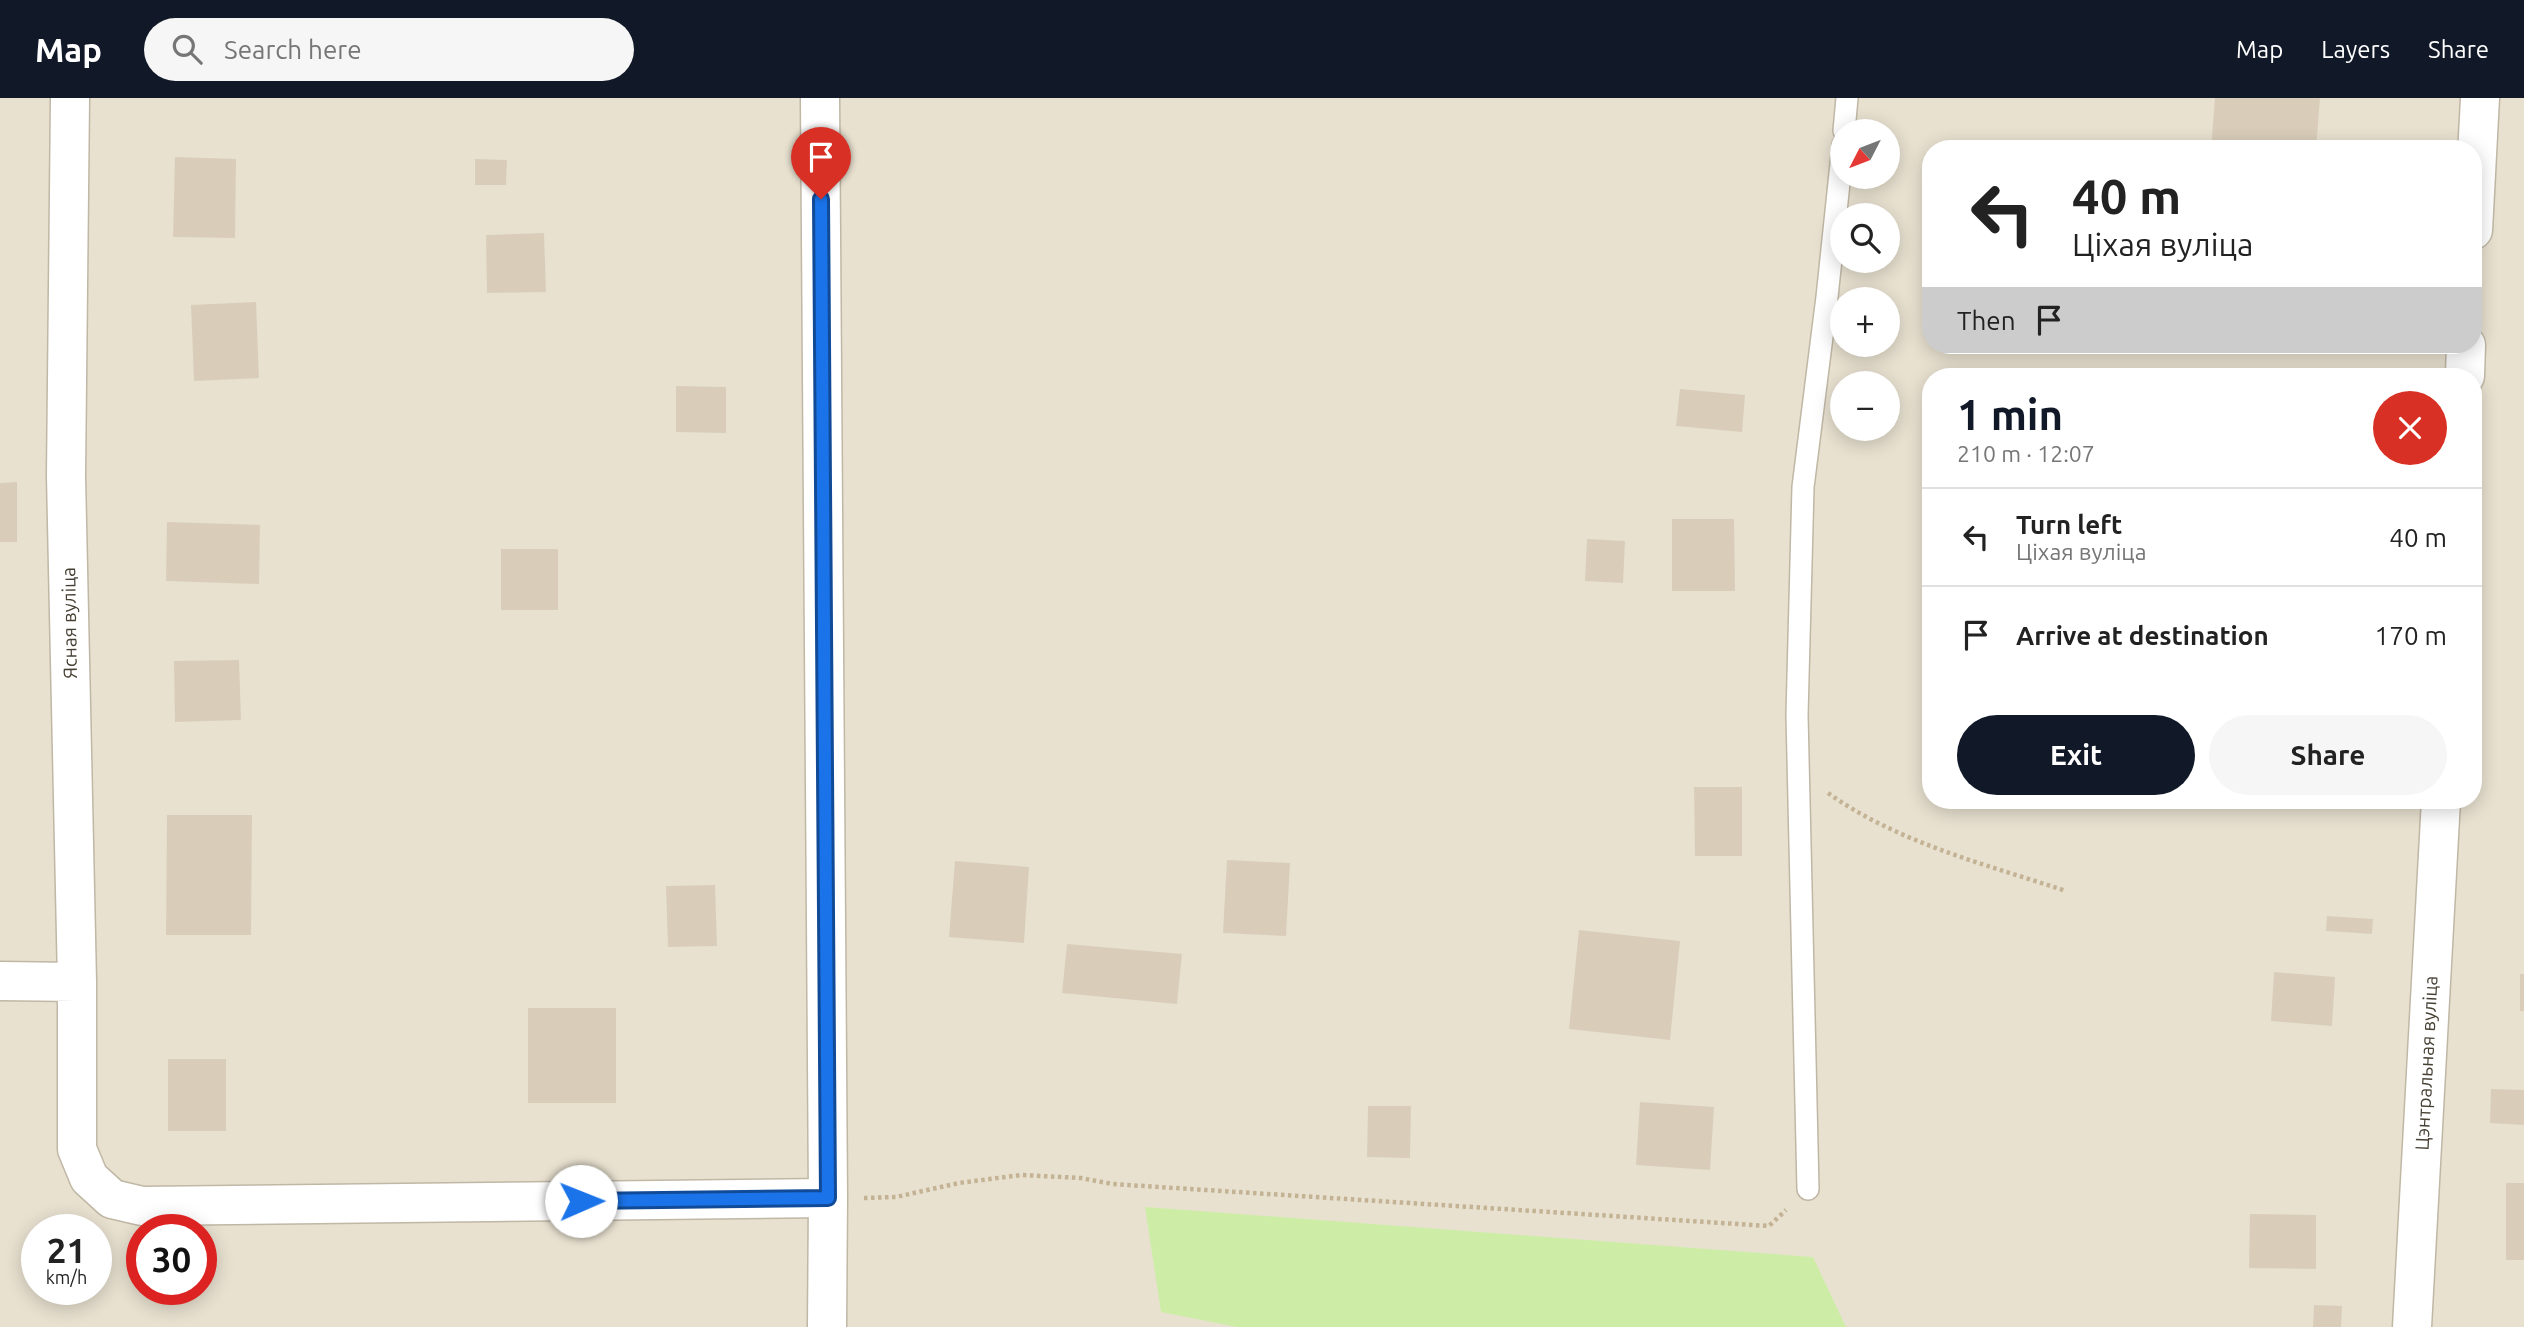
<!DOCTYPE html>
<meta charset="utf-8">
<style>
body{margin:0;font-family:Ubuntu,sans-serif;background:#f6f6f6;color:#222;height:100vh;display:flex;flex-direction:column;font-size:26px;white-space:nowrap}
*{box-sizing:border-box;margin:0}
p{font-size:23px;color:#767676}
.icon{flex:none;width:38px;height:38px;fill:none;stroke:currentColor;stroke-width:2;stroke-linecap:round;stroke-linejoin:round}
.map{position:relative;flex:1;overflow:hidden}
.panel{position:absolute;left:1922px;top:270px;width:560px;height:441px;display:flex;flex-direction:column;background:#fff;border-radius:28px;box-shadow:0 4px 18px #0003}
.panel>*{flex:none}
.hud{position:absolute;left:1922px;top:42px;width:560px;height:214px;border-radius:28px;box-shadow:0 4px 18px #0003;background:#fff;color:#222;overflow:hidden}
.needle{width:46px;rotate:228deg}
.buttons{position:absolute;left:1830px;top:21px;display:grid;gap:14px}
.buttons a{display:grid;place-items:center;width:70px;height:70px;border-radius:50%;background:#fff;box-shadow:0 4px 18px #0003;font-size:35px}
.speed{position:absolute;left:21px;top:1116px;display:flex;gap:14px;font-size:35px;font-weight:700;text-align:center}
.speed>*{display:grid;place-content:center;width:91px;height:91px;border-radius:50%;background:#fff;box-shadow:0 4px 18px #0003;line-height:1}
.speed small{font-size:18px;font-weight:400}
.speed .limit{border:10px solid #d22;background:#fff;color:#111}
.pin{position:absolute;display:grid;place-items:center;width:60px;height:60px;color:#fff;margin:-72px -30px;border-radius:50% 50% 50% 0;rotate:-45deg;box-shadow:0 0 7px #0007}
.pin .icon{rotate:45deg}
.me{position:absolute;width:77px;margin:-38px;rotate:89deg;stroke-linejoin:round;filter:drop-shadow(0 0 5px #0008)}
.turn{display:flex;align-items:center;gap:24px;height:147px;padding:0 35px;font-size:32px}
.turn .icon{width:91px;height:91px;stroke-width:2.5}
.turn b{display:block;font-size:49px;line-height:60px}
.then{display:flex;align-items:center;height:66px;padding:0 35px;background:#0003;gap:14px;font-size:26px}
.round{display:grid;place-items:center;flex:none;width:74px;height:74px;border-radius:37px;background:#f6f6f6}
.head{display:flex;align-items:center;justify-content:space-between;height:119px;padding:0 35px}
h1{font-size:42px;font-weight:600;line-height:52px;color:#111827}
.primary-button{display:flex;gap:14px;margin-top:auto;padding:14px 35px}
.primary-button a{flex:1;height:80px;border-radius:42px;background:#111827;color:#fff;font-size:28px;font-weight:600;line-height:80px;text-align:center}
.primary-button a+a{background:#f6f6f6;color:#222}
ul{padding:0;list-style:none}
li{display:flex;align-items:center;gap:21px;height:98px;padding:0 35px;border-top:2px solid #e0e0e0}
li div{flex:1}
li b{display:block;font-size:26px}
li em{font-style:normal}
header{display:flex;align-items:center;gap:42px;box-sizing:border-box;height:98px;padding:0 35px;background:#111827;color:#fff}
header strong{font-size:33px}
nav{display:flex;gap:38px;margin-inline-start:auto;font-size:24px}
.search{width:490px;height:63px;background:#f6f6f6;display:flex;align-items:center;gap:18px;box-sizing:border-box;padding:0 24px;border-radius:38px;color:#767676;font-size:26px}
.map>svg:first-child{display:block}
.residential{fill:#e8e1d0;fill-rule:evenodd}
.green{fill:#cdeda7}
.building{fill:#d9cdba}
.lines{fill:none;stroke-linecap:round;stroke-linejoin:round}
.service-casing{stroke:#c0b7a5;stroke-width:24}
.minor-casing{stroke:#c0b7a5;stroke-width:41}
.tertiary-casing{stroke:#c0b7a5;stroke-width:41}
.path{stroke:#c3b394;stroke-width:4.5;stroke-dasharray:3.5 3.5;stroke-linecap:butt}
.service{stroke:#fff;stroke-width:21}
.minor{stroke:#fff;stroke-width:38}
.tertiary{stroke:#fff;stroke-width:38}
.route-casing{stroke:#114b97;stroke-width:18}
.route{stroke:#1a73e8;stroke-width:12}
.labels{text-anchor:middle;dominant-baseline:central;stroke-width:7;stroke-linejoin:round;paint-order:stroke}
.street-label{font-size:19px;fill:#463f33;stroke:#fff}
</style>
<header>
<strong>Map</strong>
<div class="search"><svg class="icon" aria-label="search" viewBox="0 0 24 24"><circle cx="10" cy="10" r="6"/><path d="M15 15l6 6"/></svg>Search here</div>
<nav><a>Map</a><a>Layers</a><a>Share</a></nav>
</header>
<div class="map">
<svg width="2524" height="1229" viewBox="0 0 2524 1229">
<rect width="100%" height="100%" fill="#f4efe3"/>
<!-- residential -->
<path class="residential" d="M0,0H2524V1229H0ZM1843,33H1888V79H1843ZM1930,51H2473V247H1930ZM1843,117H1888V163H1843ZM1843,201H1888V247H1843ZM1930,278H2473V702H1930ZM1843,285H1888V331H1843ZM37,1132H96V1192H37ZM142,1132H201V1192H142Z"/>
<!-- green -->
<path class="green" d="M1145,1109L1813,1159L1846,1229H1237L1161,1214Z"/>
<!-- building -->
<path class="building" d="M2215,0H2320L2316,51H2211Z
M175,59L236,61L235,140L173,139Z
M475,61L507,62L506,87H475Z
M544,135L546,194L487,195L486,137Z
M256,204L259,280L194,283L191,207Z
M676,288L726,289V335L676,334Z
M1680,291L1745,297L1742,334L1676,328Z
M17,384V444H0V385Z
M1672,421H1734L1735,493H1672Z
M167,424L260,427L259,486L166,483Z
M1587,441L1625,443L1623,485L1585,483Z
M501,451H558V512H501Z
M239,562L241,622L175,624L174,563Z
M1694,689H1742V758H1695Z
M167,717H252L251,837H166Z
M1227,762L1290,765L1286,838L1223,835Z
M955,763L1029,769L1024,845L949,839Z
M715,787L717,848L668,849L666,788Z
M2327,818L2373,821L2372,836L2326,833Z
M1579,832L1680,843L1670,942L1569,931Z
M1067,846L1182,856L1177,906L1062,895Z
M2274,874L2335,879L2332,928L2271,923Z
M2520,876H2524V913H2520Z
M528,910H616V1005H528Z
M168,961H226V1033H168Z
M2491,991L2524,992V1027L2490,1025Z
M1640,1004L1714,1009L1710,1072L1636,1067Z
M1368,1008H1411L1410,1060L1367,1059Z
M2506,1085H2524V1162H2506Z
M2250,1116L2316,1117V1171L2249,1170Z
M2314,1207L2342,1208L2341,1229H2313Z"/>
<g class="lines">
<!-- service casing -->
<g class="service-casing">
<path id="service" d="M1844,33L1847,0
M1808,1091L1797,617L1803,389L1827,199L1843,47"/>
</g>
<!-- minor casing -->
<g class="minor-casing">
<path id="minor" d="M70,0L66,378L77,884V1051L89,1080L112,1101L142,1108L828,1100
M820,0L828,1100L827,1229
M0,883L77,884"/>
</g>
<!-- tertiary casing -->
<g class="tertiary-casing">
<path id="tertiary" d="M2473,132L2480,0
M2465,278L2466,247
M2412,1229L2441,702"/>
</g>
<!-- path -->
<path class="path" d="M1828,695C1898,745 1985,766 2066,793
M864,1100L896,1099L959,1085L1021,1077L1081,1080L1112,1086L1769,1128L1786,1112"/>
<!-- service -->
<use href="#service" class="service"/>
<!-- minor -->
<use href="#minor" class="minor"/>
<!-- tertiary -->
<use href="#tertiary" class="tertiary"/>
</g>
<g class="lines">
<!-- route casing -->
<g class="route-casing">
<path id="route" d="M581,1103L828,1100L821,101"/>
</g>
<!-- route -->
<use href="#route" class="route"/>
</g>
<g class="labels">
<!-- street labels -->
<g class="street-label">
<text transform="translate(69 525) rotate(-91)">Ясная вуліца</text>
<text transform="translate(2426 965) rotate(-87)">Цэнтральная вуліца</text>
</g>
</g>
</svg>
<div class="buttons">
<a><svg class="needle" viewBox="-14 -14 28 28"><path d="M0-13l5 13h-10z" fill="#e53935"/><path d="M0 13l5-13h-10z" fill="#767676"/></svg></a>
<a><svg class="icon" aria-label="search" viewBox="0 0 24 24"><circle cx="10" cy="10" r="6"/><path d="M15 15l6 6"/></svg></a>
<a>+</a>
<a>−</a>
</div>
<div class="speed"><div>21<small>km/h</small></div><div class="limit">30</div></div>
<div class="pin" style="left:821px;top:101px;background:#d93025"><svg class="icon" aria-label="arrive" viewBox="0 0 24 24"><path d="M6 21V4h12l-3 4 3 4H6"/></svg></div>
<svg class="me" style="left:581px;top:1103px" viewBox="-20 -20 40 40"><circle r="19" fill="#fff"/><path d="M0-13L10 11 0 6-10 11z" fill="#1a73e8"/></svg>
<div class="hud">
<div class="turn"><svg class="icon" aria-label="left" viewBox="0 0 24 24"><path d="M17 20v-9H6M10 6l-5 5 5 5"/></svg><div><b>40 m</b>Ціхая вуліца</div></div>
<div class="then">Then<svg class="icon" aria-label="arrive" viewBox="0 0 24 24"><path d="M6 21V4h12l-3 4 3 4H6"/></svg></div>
</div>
<section class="panel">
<div class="head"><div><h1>1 min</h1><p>210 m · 12:07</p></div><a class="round" style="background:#d93025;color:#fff"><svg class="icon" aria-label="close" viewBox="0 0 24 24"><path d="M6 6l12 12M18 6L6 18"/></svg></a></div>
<ul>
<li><svg class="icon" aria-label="left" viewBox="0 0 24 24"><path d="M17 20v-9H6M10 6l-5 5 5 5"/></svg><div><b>Turn left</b><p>Ціхая вуліца</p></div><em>40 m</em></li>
<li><svg class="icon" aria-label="arrive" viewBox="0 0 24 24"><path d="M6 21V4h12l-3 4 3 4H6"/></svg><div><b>Arrive at destination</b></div><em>170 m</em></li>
</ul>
<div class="primary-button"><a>Exit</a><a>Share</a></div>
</section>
</div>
